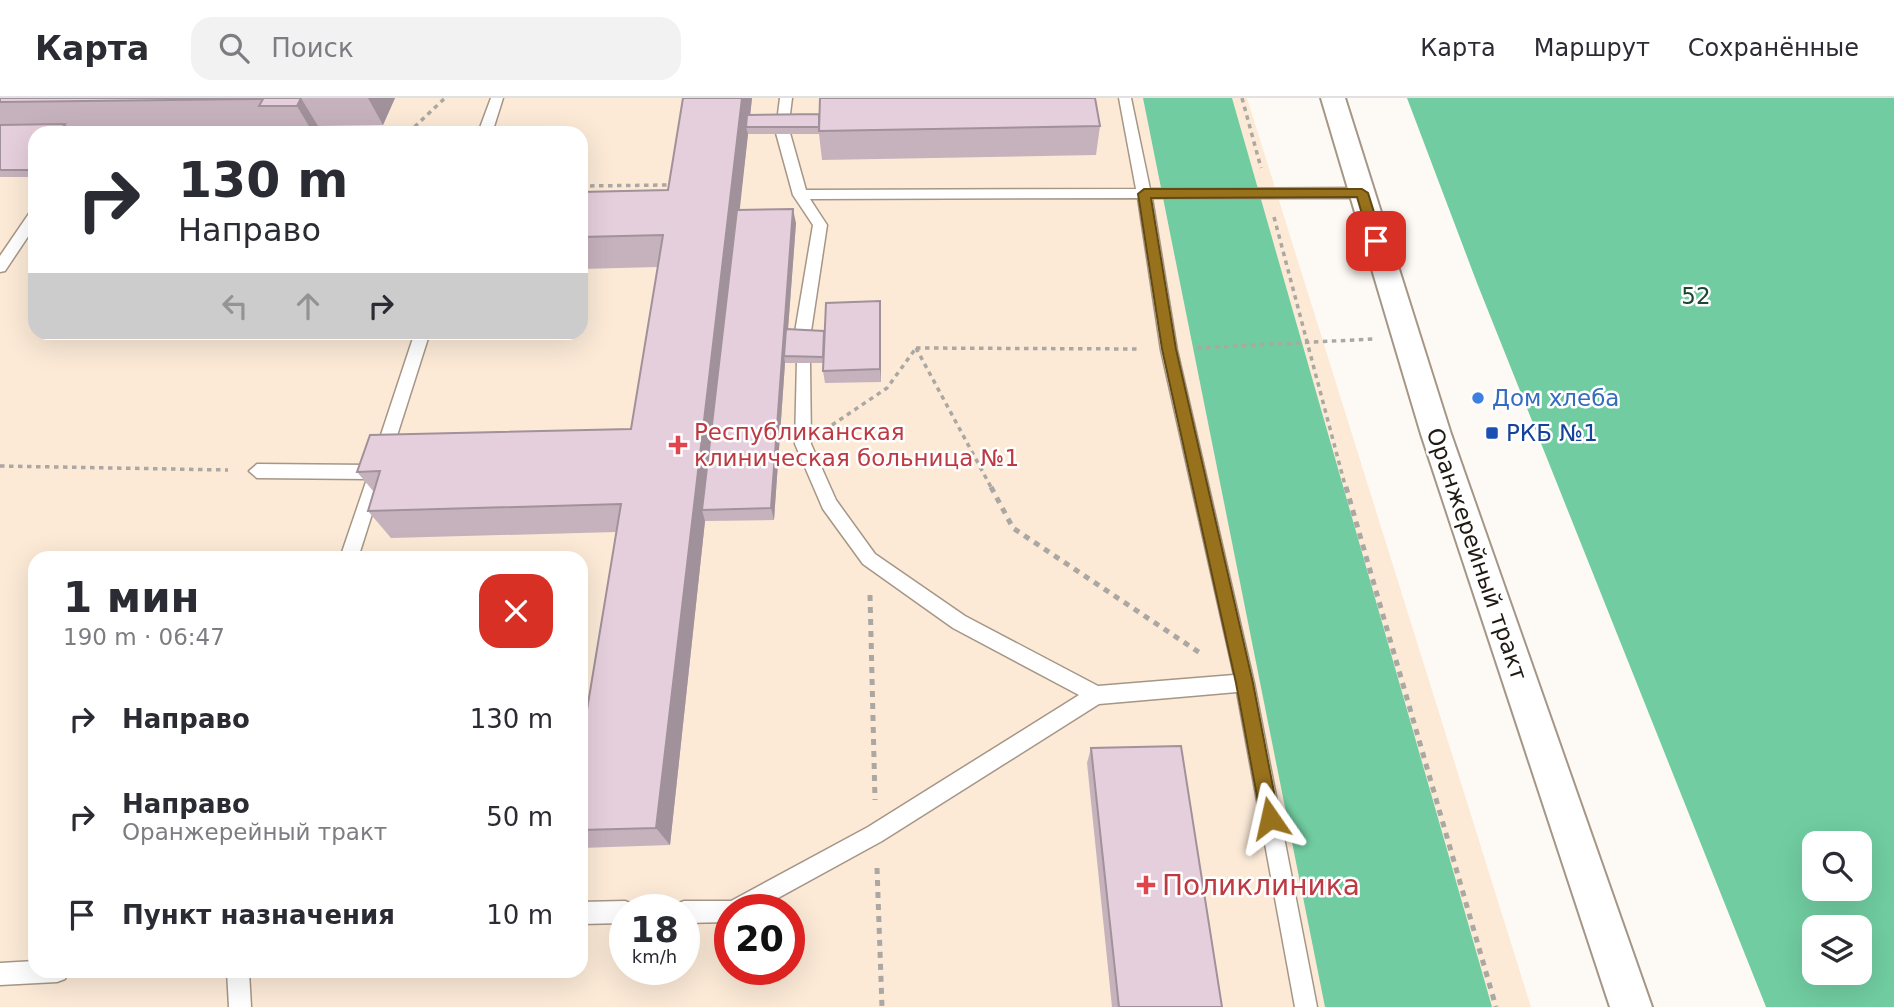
<!DOCTYPE html>
<html lang="ru">
<meta charset="utf-8">
<style>
body{margin:0;font-family:"DejaVu Sans",sans-serif;background:#f2f2f3;color:#2b2b33;height:100vh;display:flex;flex-direction:column;font-size:26px;white-space:nowrap}
*{box-sizing:border-box;margin:0}
p{font-size:23px;color:#7c7c81}
.icon{flex:none;width:38px;height:38px;fill:none;stroke:currentColor;stroke-width:2;stroke-linecap:round;stroke-linejoin:round}
.map{position:relative;flex:1;overflow:hidden}
.side{position:absolute;left:28px;top:453px;width:560px;height:427px;display:flex;flex-direction:column;background:#fff;border-radius:21px;box-shadow:0 7px 28px #0002}
.side>*{flex:none}
.top-card{position:absolute;left:28px;top:28px;width:560px;height:214px;border-radius:21px;box-shadow:0 7px 28px #0002;background:#fff;color:#2b2b33;overflow:hidden}
.controls{position:absolute;left:1802px;top:733px;display:grid;gap:14px}
.controls a{display:grid;place-items:center;width:70px;height:70px;border-radius:14px;background:#fff;box-shadow:0 7px 28px #0002;font-size:35px}
.speed{position:absolute;left:609px;top:796px;display:flex;gap:14px;font-size:35px;font-weight:700;text-align:center}
.speed>*{display:grid;place-content:center;width:91px;height:91px;border-radius:50%;background:#fff;box-shadow:0 7px 28px #0002;line-height:1}
.speed small{font-size:18px;font-weight:400}
.speed .limit{border:10px solid #d22;background:#fff;color:#111}
.pin{position:absolute;display:grid;place-items:center;width:60px;height:60px;color:#fff;margin:-30px;border-radius:14px;box-shadow:0 4px 10px #0006}
.me{position:absolute;width:77px;margin:-38px;rotate:349deg;stroke-linejoin:round;filter:drop-shadow(0 0 5px #0008)}
.turn{display:flex;align-items:center;gap:24px;height:147px;padding:0 35px;font-size:32px}
.turn .icon{width:91px;height:91px;stroke-width:2.5}
.turn b{display:block;font-size:49px;line-height:60px}
.lanes{display:flex;align-items:center;height:66px;padding:0 35px;background:#0003;justify-content:center;gap:35px;direction:ltr}
.lanes .off{opacity:.35}
.round{display:grid;place-items:center;flex:none;width:74px;height:74px;border-radius:21px;background:#f2f2f3}
.head{display:flex;align-items:center;justify-content:space-between;height:119px;padding:0 35px}
h1{font-size:42px;font-weight:700;line-height:52px}
ul{padding:0;list-style:none}
li{display:flex;align-items:center;gap:21px;height:98px;padding:0 35px}
li div{flex:1}
li b{display:block;font-size:26px}
li em{font-style:normal}
header{display:flex;align-items:center;gap:42px;box-sizing:border-box;height:98px;padding:0 35px;background:#fff;border-bottom:2px solid #e1e1e2}
header strong{font-size:33px}
nav{display:flex;gap:38px;margin-inline-start:auto;font-size:24px}
.search{width:490px;height:63px;background:#f2f2f3;display:flex;align-items:center;gap:18px;box-sizing:border-box;padding:0 24px;border-radius:21px;color:#7c7c81;font-size:26px}
.map>svg:first-child{display:block}
.built{fill:#fcead7;fill-rule:evenodd}
.forest{fill:#71cda1;fill-rule:evenodd}
.lines{fill:none;stroke-linecap:round;stroke-linejoin:round}
.service-casing{stroke:#a59686;stroke-width:3}
.minor-casing{stroke:#a59686;stroke-width:4}
.path-far1{stroke:#aba7a2;stroke-width:3.5;stroke-dasharray:4.5 4.5;stroke-linecap:butt}
.path{stroke:#aba7a2;stroke-width:5;stroke-dasharray:6 6;stroke-linecap:butt}
.service{fill:#fff;fill-rule:evenodd}
.minor{fill:#fff;fill-rule:evenodd}
.wall{fill:#c6b2bd}
.shaded-wall{fill:#a1919a}
.building{fill:#e6cfdc;stroke:#a1919a;stroke-width:2}
.route{fill:#98711c;stroke:#634912;stroke-width:2}
.shop-dot{fill:#3f7fe0;stroke:#fff;stroke-width:2.5}
.transit-dot{fill:#1a4fb4;stroke:#fff;stroke-width:2.5}
.health-dot{fill:#e0444e;stroke:#fff;stroke-width:2.5}
.labels{text-anchor:middle;dominant-baseline:central;stroke-width:5;stroke-linejoin:round;paint-order:stroke}
.park-label{font-size:23px;fill:#1e4634;stroke:#fff}
.shop-label{font-size:23px;fill:#366cbe;stroke:#fff;text-anchor:start}
.health-label{font-size:23px;fill:#be3a42;stroke:#fff;text-anchor:start}
.transit-label{font-size:23px;fill:#164399;stroke:#fff;text-anchor:start}
.street-label{font-size:23px;fill:#1f1912;stroke:#fff}
.near-health-label{font-size:28px;fill:#be3a42;stroke:#fff;text-anchor:start}
</style>
<header>
<strong>Карта</strong>
<div class="search"><svg class="icon" aria-label="search" viewBox="0 0 24 24"><circle cx="10" cy="10" r="6"/><path d="M15 15l6 6"/></svg>Поиск</div>
<nav><a>Карта</a><a>Маршрут</a><a>Сохранённые</a></nav>
</header>
<div class="map">
<svg width="1894" height="909" viewBox="0 0 1894 909">
<rect width="100%" height="100%" fill="#fdfaf6"/>
<!-- built -->
<path class="built" d="M0,0H1247L1531,909H0ZM35,35H581V234H35ZM35,460H581V873H35ZM625,812H684V872H625ZM730,812H789V872H730Z"/>
<!-- forest -->
<path class="forest" d="M1143,0H1232L1492,909H1325Z
M1407,0H1894V909H1766L1477,185ZM1815,746H1860V791H1815ZM1815,830H1860V875H1815Z"/>
<g class="lines">
<!-- service casing -->
<g class="service-casing">
<path id="service" d="M491,0H503L492,35H478Z
M780,0H792L789,24L783,28L777,24Z
M1119,0H1131L1150,91L1362,90L1369,95L1362,100H1152L1177,252L1254,585L1317,909H1295L1237,594L1099,606L882,743L756,812H730V824L684,825V812H674L676,806L684,803H731L868,729L1079,597L953,530L863,466L823,411L795,346L797,261H807L810,265L811,346L836,402L875,456L965,518L1098,588L1234,577L1161,252L1138,100L810,101L827,127L810,240L802,246L794,240L813,127L793,97L776,35L778,32L783,31L790,35L806,92L1136,91Z
M35,112V128L5,173L0,174V158L30,114Z
M415,234H430L358,460H340L367,381L257,380L249,373L257,366L371,367Z
M625,803L633,806L635,812H625V825L581,826V804Z
M35,863V873H68L65,881L57,884L0,887V865Z
M227,873H249L251,909H229Z"/>
</g>
<!-- minor casing -->
<g class="minor-casing">
<path id="minor" d="M1321,0H1345L1451,336L1652,909H1610L1421,336Z"/>
</g>
<!-- path-far1 -->
<path class="path-far1" d="M1242,0L1261,70
M408,35L445,0
M581,88L668,87
M1274,119L1346,391
M916,250L1139,251
M916,250L992,391
M1197,250L1373,241
M832,327L887,290L916,250
M0,368L228,372"/>
<!-- path -->
<path class="path" d="M991,389L1013,430L1203,557
M1346,389L1496,909
M870,497L875,702
M877,770L882,909"/>
<!-- service -->
<use href="#service" class="service"/>
<!-- minor -->
<use href="#minor" class="minor"/>
</g>
<!-- wall -->
<path class="wall" d="M0,0H395L383,27L318,28L315,35H276L273,30L70,33L69,35H35V79H0Z
M752,0L750,17L1100,28L1096,57L822,62L819,36H748L739,112L796,125L788,231L824,233L880,203L881,284L825,285L823,273V265H785L774,422L705,423L670,747L581,750V636H583L616,434L391,440L368,413L374,394L357,374L631,331L658,169L581,171V94L668,92Z
M1091,650L1222,909H1112L1087,665Z"/>
<!-- shaded-wall -->
<path class="shaded-wall" d="M301,0L318,28L315,35H313L297,8Z
M368,0H395L383,27Z
M742,0H752L749,29H746L748,36L707,412H702L705,423L670,747L656,730Z
M65,26L70,33L69,35H58Z
M793,111L796,125L786,258H784L785,265L774,422L771,410Z
M880,203L881,216V284L880,271Z"/>
<!-- building -->
<path class="building" d="M0,0H301L297,8H259L263,1L0,4Z
M683,0H742L656,730L581,732V636H583L621,406L368,413L380,373L357,374L370,337L631,331L663,137L581,139V94L668,92Z
M820,0H1095L1100,28L819,33Z
M819,16V29H746L747,17Z
M65,26L58,35H35V69L33,72H0V27Z
M793,111L771,410L702,412L737,112Z
M880,203V271L823,273L826,205Z
M786,231L824,233L823,259L784,258Z
M1181,648L1222,909H1119L1091,650Z"/>
<!-- route -->
<path class="route" d="M1362,91L1368,95L1383,143L1381,146L1376,148L1370,143L1357,99L1151,100L1176,251L1253,585L1279,720L1277,727L1270,729L1263,727L1261,720L1236,585L1162,251L1138,96L1144,91Z"/>
<!-- markers -->
<circle class="shop-dot" cx="1478" cy="300" r="7"/>
<rect class="transit-dot" x="1485" y="328" width="14" height="14" rx="3.5"/>
<g class="health-dot">
<path d="M674.5 336.5h7v7h7v7h-7v7h-7v-7h-7v-7h7z"/>
<path d="M1142.5 776.5h7v7h7v7h-7v7h-7v-7h-7v-7h7z"/>
</g>
<g class="labels">
<!-- park labels -->
<g class="park-label">
<text x="1696" y="198">52</text>
</g>
<!-- shop labels -->
<g class="shop-label">
<text x="1492" y="300">Дом хлеба</text>
</g>
<!-- health labels -->
<g class="health-label">
<text x="694" y="334">Республиканская<tspan x="694" dy="26">клиническая больница №1</tspan></text>
</g>
<!-- transit labels -->
<g class="transit-label">
<text x="1506" y="335">РКБ №1</text>
</g>
<!-- street labels -->
<g class="street-label">
<text transform="translate(1477 456) rotate(71)">Оранжерейный тракт</text>
</g>
<!-- near-health labels -->
<g class="near-health-label">
<text x="1162" y="787">Поликлиника</text>
</g>
</g>
</svg>
<div class="controls">
<a><svg class="icon" aria-label="search" viewBox="0 0 24 24"><circle cx="10" cy="10" r="6"/><path d="M15 15l6 6"/></svg></a>
<a><svg class="icon" aria-label="layers" viewBox="0 0 24 24"><path d="M12 4l9 5-9 5-9-5zM3 14l9 5 9-5"/></svg></a>
</div>
<div class="speed"><div>18<small>km/h</small></div><div class="limit">20</div></div>
<div class="pin" style="left:1376px;top:143px;background:#d93025"><svg class="icon" aria-label="arrive" viewBox="0 0 24 24"><path d="M6 21V4h12l-3 4 3 4H6"/></svg></div>
<svg class="me" style="left:1270px;top:720px" viewBox="-20 -20 40 40"><path d="M0-17L14 15 0 8-14 15z" fill="#98711c" stroke="#fff" stroke-width="4"/></svg>
<div class="top-card">
<div class="turn"><svg class="icon" aria-label="right" viewBox="0 0 24 24"><path d="M7 20v-9h11M14 6l5 5-5 5"/></svg><div><b>130 m</b>Направо</div></div>
<div class="lanes"><svg class="icon off" aria-label="left" viewBox="0 0 24 24"><path d="M17 20v-9H6M10 6l-5 5 5 5"/></svg><svg class="icon off" aria-label="ahead" viewBox="0 0 24 24"><path d="M12 20V5M6 11l6-6 6 6"/></svg><svg class="icon" aria-label="right" viewBox="0 0 24 24"><path d="M7 20v-9h11M14 6l5 5-5 5"/></svg></div>
</div>
<section class="side">
<div class="head"><div><h1>1 мин</h1><p>190 m · 06:47</p></div><a class="round" style="background:#d93025;color:#fff"><svg class="icon" aria-label="close" viewBox="0 0 24 24"><path d="M6 6l12 12M18 6L6 18"/></svg></a></div>
<ul>
<li><svg class="icon" aria-label="right" viewBox="0 0 24 24"><path d="M7 20v-9h11M14 6l5 5-5 5"/></svg><div><b>Направо</b></div><em>130 m</em></li>
<li><svg class="icon" aria-label="right" viewBox="0 0 24 24"><path d="M7 20v-9h11M14 6l5 5-5 5"/></svg><div><b>Направо</b><p>Оранжерейный тракт</p></div><em>50 m</em></li>
<li><svg class="icon" aria-label="arrive" viewBox="0 0 24 24"><path d="M6 21V4h12l-3 4 3 4H6"/></svg><div><b>Пункт назначения</b></div><em>10 m</em></li>
</ul>
</section>
</div>
